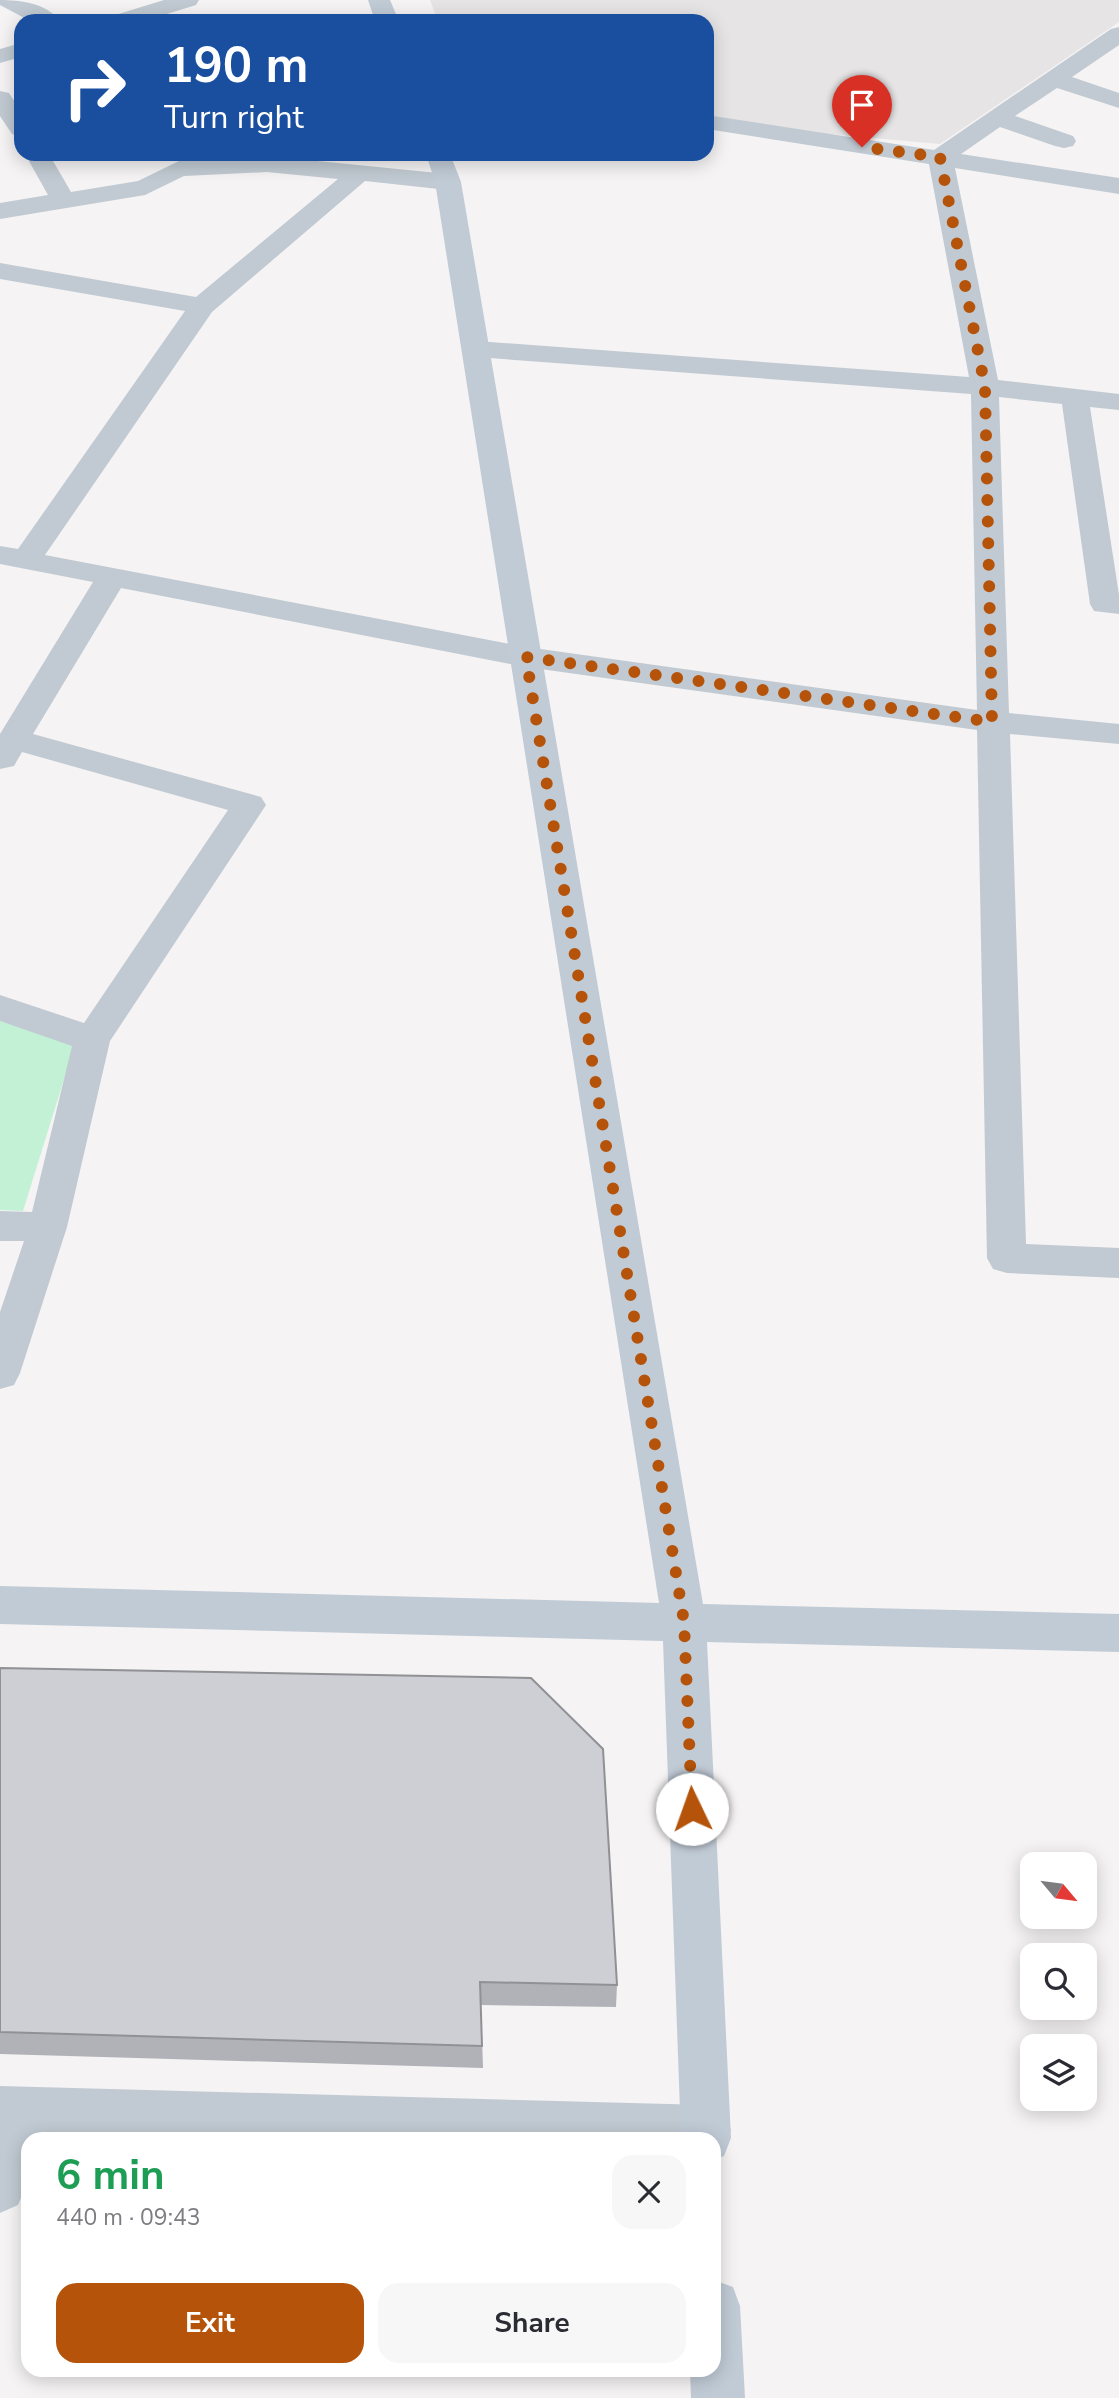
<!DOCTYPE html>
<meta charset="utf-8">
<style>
body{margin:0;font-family:"Nunito Sans",sans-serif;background:#f7f7f7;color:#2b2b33;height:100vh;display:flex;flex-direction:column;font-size:26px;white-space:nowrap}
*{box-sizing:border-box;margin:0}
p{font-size:23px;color:#7c7c81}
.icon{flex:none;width:38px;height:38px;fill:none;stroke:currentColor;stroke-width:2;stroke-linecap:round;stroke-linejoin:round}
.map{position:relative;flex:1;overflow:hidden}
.panel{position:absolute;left:21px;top:2132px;width:700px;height:245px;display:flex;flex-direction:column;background:#fff;border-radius:21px;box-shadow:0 4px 18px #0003}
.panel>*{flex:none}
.banner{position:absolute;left:14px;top:14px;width:700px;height:147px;border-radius:21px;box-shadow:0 4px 18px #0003;background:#1a4fa0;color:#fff;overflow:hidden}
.needle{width:46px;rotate:119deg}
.tools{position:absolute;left:1020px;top:1852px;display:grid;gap:14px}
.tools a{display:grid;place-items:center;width:77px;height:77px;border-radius:14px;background:#fff;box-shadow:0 4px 18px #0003;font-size:35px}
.pin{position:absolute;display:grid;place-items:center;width:60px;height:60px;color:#fff;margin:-72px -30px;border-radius:50% 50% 50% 0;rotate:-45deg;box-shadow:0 0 7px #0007}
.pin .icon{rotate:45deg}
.me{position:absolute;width:77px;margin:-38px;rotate:357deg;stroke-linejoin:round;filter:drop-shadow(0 0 5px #0008)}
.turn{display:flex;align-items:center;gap:24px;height:147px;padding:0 35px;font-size:32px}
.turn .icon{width:91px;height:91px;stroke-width:2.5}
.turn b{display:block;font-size:49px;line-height:60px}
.round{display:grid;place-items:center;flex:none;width:74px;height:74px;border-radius:21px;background:#f7f7f7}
.head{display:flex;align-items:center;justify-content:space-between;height:119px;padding:0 35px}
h1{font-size:42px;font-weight:700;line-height:52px;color:#1e9e55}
.cta{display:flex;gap:14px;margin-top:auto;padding:14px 35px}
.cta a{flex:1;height:80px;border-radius:21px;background:#b45309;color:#fff;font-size:28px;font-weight:700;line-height:80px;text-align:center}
.cta a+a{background:#f7f7f7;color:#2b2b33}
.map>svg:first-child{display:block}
.education{fill:#e6e4e5}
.green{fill:#c3f1d5}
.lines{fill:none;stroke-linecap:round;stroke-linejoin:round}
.street{fill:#c1cad2;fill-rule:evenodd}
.secondary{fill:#c1cbd6;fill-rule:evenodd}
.wall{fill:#b0b2b7}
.building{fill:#cdcfd5;stroke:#909195;stroke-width:2}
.route{stroke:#b45309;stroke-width:12;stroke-dasharray:0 21.6}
</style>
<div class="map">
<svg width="1119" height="2398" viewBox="0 0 1119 2398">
<rect width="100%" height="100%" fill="#f5f3f3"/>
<!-- education -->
<path class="education" d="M430,0H1119V22L940,144L816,133L707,115V21H438Z"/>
<!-- green -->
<path class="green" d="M0,1021L75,1044L23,1211L0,1210Z"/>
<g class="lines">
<!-- street -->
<path class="street" d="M0,0C20,0 47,3 60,21H30L0,5Z
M164,0H199L196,5L144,21H108L112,16Z
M1119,27V45L1072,77L1119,93V108L1057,88L1015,116L1073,136L1076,141L1073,146L1064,148L1055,146L1000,127L961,154L1119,178V194L955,168L998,380L1119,394V410L1090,407L1119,595V614L1094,611L1090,604L1062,404L999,397L1009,713L1119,724V744L1010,734L1026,1244L1119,1248V1278L1007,1273L993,1269L987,1258L977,730L526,667L121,588L33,734L261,797L266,805L110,1041L67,1227L20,1373L14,1385L0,1389V1312L24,1241H0V1211L32,1212L72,1046L0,1021V995L84,1023L228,810L22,752L14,766L0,769V734L93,582L0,564V546L18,549L185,311L0,279V263L196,297L338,179L267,172L184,176L145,195L0,219V203L48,195L25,154H49L71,192L138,181L179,161L267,156L448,174L457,177L461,182L457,187L448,190L365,181L212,312L45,555L526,647L977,710L971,394L476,357L466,355L462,349L466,343L476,341L969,377L929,164L707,129V115L934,150L1111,29Z
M21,43V57L0,63V49Z
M0,91L9,93L21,111V136L12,134L0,116Z
M0,2086L706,2105L724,2112L731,2130L724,2148L714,2152V2138H28V2181L18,2205L0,2213Z"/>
<!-- secondary -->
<path class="secondary" d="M368,0H390L399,21H375Z
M426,154H450L461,182L703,1604L1119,1614V1652L707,1642L731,2138L724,2156L714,2160V2138H681L663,1641L0,1624V1586L659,1603L435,182Z
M714,2280L733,2287L740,2306L745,2398H691L690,2370H714Z"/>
</g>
<!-- wall -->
<path class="wall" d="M0,1668L617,1985L616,2007L481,2005L483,2068L0,2054Z"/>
<!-- building -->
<path class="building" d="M0,1668L531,1678L603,1749L617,1985L480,1982L482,2046L0,2032Z"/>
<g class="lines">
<!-- route -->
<path class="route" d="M692,1809L684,1622L526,657L992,722L985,387L940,157L862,147"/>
</g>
</svg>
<div class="tools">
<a><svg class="needle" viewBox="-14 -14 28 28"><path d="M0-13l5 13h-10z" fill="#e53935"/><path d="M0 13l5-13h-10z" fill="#7c7c81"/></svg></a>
<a><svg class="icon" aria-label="search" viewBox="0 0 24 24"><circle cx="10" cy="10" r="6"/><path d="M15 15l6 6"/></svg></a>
<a><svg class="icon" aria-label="layers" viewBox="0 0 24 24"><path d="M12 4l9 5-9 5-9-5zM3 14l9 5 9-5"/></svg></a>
</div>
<div class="pin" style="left:862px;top:147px;background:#d93025"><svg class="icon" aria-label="arrive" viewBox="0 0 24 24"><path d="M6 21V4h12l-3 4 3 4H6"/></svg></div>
<svg class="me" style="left:692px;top:1809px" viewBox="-20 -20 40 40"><circle r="19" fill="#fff"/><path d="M0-13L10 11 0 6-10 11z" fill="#b45309"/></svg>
<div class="banner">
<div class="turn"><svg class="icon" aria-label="right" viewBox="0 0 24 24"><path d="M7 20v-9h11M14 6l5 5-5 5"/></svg><div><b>190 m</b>Turn right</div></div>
</div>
<section class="panel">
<div class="head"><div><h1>6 min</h1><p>440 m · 09:43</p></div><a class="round"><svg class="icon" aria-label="close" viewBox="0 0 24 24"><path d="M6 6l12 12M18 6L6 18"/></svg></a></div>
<div class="cta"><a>Exit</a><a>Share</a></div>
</section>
</div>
